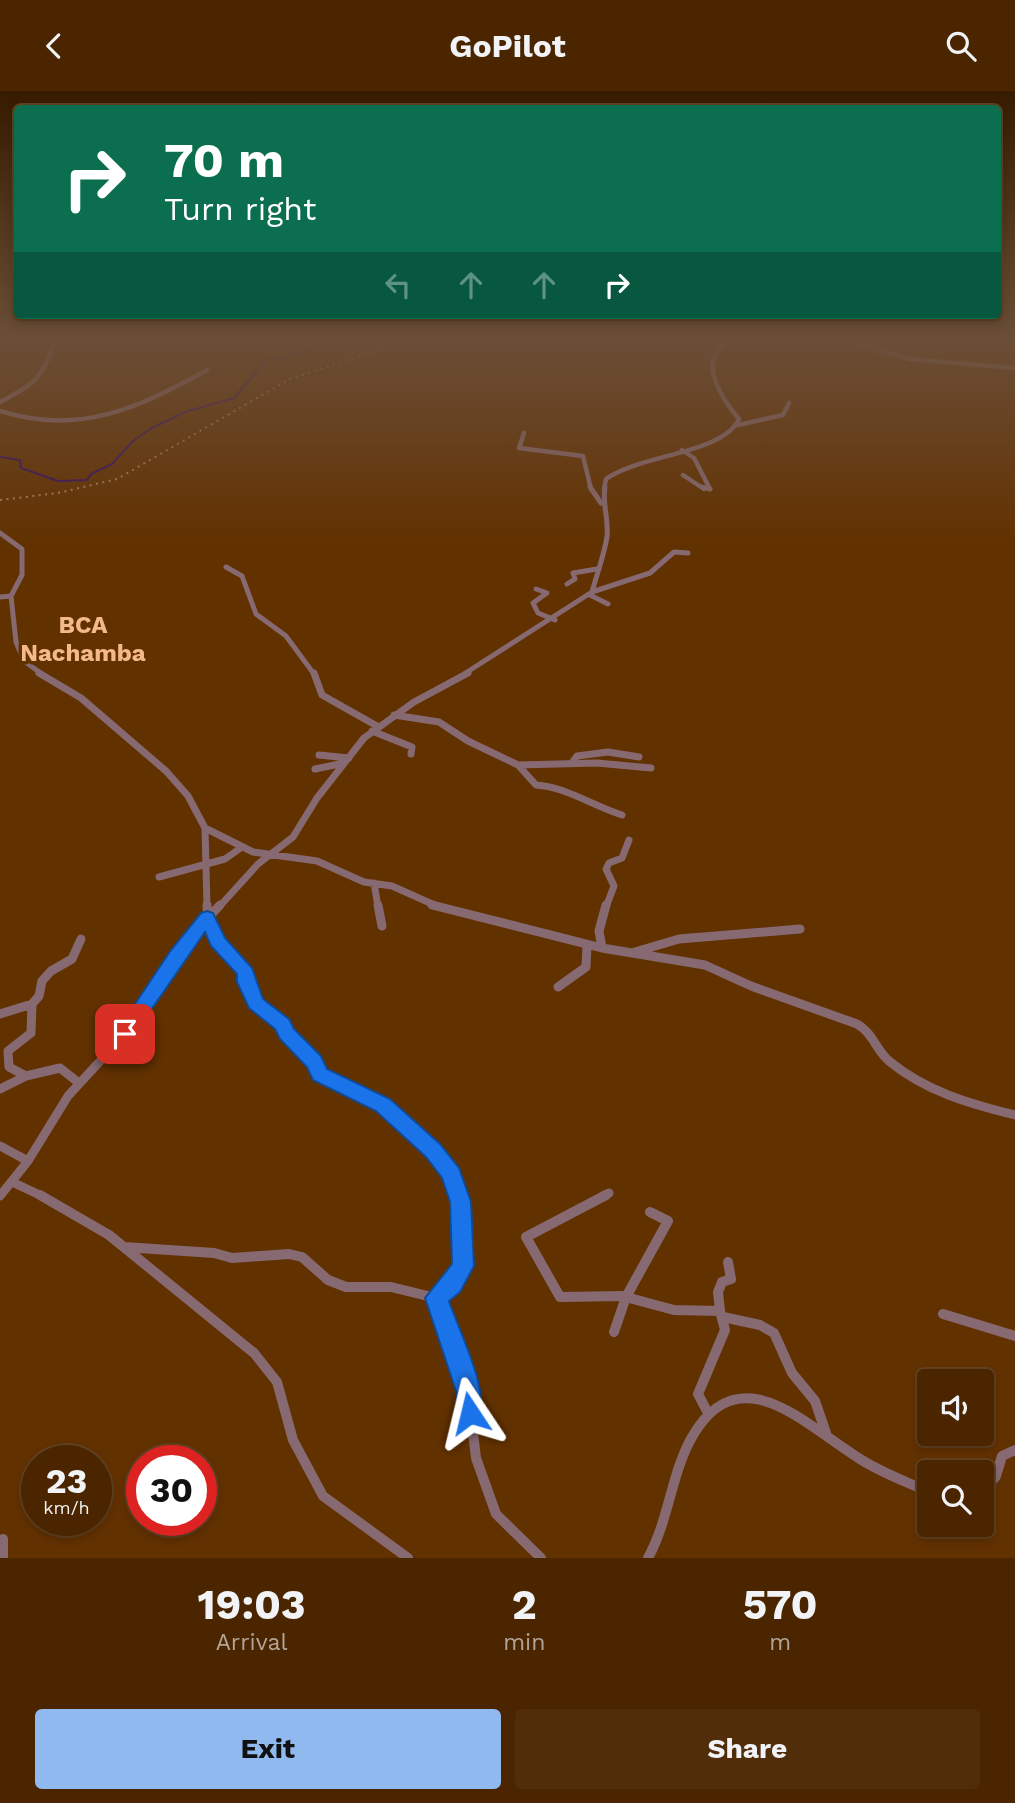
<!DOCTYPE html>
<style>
body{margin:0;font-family:"Work Sans",sans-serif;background:#512d0a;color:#f1f3f6;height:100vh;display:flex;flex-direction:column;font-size:26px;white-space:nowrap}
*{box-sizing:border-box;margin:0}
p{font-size:23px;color:#b2a599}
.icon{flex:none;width:38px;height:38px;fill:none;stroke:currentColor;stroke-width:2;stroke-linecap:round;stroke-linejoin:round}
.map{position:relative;height:1467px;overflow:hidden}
.side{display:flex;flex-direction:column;background:#4a2500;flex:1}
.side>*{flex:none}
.hud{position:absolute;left:14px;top:14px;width:987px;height:214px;border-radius:7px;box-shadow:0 4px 10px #0003,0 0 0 2px #614222;background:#0b6e4f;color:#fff;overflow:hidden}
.fabs{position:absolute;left:917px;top:1278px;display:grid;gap:14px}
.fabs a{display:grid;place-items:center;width:77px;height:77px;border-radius:7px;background:#4a2500;box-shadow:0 4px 10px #0003,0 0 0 2px #614222;font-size:35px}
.speed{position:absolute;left:21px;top:1354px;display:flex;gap:14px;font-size:35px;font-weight:700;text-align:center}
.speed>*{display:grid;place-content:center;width:91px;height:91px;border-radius:50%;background:#4a2500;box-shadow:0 4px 10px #0003,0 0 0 2px #614222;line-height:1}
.speed small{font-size:18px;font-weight:400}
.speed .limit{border:10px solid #d22;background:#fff;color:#111}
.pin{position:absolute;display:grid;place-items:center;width:60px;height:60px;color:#fff;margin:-30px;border-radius:14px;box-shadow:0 4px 10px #0006}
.me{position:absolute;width:77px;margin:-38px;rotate:350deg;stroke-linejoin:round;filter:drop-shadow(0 0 5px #0008)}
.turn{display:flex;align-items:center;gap:24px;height:147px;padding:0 35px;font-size:32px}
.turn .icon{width:91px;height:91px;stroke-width:2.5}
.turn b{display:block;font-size:49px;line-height:60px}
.lanes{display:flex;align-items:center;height:66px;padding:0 35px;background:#0003;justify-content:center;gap:35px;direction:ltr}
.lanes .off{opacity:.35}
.eta{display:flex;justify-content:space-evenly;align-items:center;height:119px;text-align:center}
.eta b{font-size:42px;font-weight:700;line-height:49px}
.button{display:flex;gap:14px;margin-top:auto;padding:14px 35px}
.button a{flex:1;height:80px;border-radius:7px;background:#90b9f0;color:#111;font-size:28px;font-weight:700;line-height:80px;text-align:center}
.button a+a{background:#512d0a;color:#f1f3f6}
header{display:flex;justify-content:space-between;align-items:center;height:91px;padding:0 35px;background:#4a2500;font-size:32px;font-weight:700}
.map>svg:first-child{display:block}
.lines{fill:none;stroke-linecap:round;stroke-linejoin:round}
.stream{stroke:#350e62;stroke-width:2}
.minor-far4{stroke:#876972;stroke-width:4.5}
.minor-far3{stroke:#876972;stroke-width:5}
.minor-far2{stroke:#876972;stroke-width:7}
.minor-far1{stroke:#876972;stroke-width:9}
.minor{stroke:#876972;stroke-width:10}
.rail{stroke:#a87f5a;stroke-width:2;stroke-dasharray:2 4.5;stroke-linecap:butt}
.route{fill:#1a73e8;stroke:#114b97;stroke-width:2}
.labels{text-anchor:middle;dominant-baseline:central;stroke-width:7;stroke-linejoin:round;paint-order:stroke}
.quarter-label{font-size:24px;font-weight:bold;fill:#f3b88b;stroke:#623100}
</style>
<header><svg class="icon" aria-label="back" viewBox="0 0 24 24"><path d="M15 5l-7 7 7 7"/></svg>GoPilot<svg class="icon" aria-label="search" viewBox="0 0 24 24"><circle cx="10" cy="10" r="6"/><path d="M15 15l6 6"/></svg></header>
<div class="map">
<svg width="1015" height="1467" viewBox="0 0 1015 1467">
<rect width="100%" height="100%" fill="#623100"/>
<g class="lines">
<!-- stream -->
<path class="stream" d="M0,366L20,369L21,377L58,390L87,389L91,383L112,373L133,350L150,338L185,321L234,307L266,269L315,259L341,248"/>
<!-- minor-far4 -->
<path class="minor-far4" d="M843,248L909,268L1015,277
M0,311C39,290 40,289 56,248
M0,320C78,345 139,317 207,279
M738,334L783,324L789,312
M524,342L519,357L583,365L591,398
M682,359L694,367L710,398
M683,384L704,398
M604,398L606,388C641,363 723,363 739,328C727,314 707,286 714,266C716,260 723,253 728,248"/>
<!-- minor-far3 -->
<path class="minor-far3" d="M590,396L601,412
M702,396L710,398
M0,442L22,458V484L11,505L16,551L24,570L42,583
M226,476L242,485L256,523L286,545L314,583
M567,493L575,488L573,482L597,478
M536,498L547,502L533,512L538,522L555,529
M592,501L650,482L674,461L688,462
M590,504L608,513
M0,506L11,505
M464,583L592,501C597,483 604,464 607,446C609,428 602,414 605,396"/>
<!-- minor-far2 -->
<path class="minor-far2" d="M39,582L81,607L166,680L188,705L205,737L207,816
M314,582L322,604L377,635
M394,624L439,631L468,650L518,674L536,694C566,696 593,715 622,724
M372,640L412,656L411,663
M319,664L349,667
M572,672L577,665L608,661L639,666
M518,674L597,672L651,677
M315,678L344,672
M205,737L253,761L317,770L364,791L392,795L439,816
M159,786L225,768L242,756
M374,792L378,816
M219,816L258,773L293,746L317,707L364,647L414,611L468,582
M606,816L614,795L606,778L609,772L622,767L629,749"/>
<!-- minor-far1 -->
<path class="minor-far1" d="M207,814C207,845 225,850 240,872C249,883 247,899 256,911C262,919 273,924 280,932C294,946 307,965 319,982C327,994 367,1005 381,1013C411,1031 448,1073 459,1106
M378,814L382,835
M432,814L602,857L705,874L751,895L857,933C873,942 876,959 889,970C925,1000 970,1013 1015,1024
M602,857L599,840L606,814
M635,861L679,848L800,838
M558,896L586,876L587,854
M32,913L39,905L42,890L51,880L72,868L81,848
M0,923L32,913L31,942L8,960L9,976L26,985
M0,998L26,985L60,977L79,992
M0,1055L28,1070
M12,1091L44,1106
M0,1105L28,1070L68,1005L125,943L190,847L220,814
M602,1106L609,1102"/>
<!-- minor -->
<path class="minor" d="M40,1104L109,1144L254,1262L277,1291L293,1349L323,1405L408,1467
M606,1104L526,1146L560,1206L622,1205L674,1219L720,1220L725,1239L698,1303L708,1322
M124,1156L214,1162L232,1167L289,1163L302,1166L328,1189L346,1196H391L436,1207L452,1194L463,1175L458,1104
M436,1207L468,1300L476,1367L496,1423L541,1467
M720,1220L718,1201L722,1191L731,1188L728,1171
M943,1223L1015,1245
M723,1226L760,1234L774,1242L792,1282L815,1310L826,1342
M614,1241L626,1206L668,1130L650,1121
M982,1402L996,1385L1002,1365L1015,1359
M3,1448V1467
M648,1467C669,1429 671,1383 692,1346C739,1264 803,1332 857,1366C879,1381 905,1390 929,1401"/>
<!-- rail -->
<path class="rail" d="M0,409L58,402L117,388L290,288L412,248"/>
</g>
<!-- sky -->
<linearGradient id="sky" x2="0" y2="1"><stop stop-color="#361b00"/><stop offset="0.55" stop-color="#6b4e37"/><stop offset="1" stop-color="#6b4e37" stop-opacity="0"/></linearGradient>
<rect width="1015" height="453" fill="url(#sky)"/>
<!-- route -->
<path class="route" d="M207,820L213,822L225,847L252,877L263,908L289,928L294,938L321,965L327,978L390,1008L440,1053L459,1077L471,1111L474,1175L460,1201L449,1210C459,1240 491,1302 479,1331L470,1334L461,1331L456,1300L425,1207L452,1173L450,1111L442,1087L426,1066L376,1020L313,989L307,976L280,948L275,938L249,917L237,891V883L211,855L205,841L131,948H118L115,943L171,859L201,822Z"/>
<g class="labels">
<!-- quarter labels -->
<g class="quarter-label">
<text x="83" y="534">BCA<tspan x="83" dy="28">Nachamba</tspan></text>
</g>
</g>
</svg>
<div class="fabs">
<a><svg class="icon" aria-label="sound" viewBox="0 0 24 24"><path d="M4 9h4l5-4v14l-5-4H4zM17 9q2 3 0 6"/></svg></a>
<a><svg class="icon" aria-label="search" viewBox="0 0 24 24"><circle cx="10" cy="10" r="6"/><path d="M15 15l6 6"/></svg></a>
</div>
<div class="speed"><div>23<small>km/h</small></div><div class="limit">30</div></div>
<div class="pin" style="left:125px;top:943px;background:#d93025"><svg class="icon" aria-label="arrive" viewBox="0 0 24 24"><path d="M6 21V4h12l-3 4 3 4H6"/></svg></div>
<svg class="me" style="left:470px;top:1322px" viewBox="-20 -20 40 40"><path d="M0-17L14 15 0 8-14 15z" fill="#1a73e8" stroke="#fff" stroke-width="4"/></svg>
<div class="hud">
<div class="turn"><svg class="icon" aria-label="right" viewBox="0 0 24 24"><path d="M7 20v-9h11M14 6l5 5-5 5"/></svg><div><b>70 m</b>Turn right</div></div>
<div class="lanes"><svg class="icon off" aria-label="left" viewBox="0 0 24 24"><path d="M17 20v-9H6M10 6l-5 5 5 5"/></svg><svg class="icon off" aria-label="ahead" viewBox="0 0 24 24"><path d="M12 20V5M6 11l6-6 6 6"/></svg><svg class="icon off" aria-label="ahead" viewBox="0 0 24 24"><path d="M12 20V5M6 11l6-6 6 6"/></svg><svg class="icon" aria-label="right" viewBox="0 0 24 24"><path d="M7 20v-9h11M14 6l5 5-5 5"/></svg></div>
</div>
</div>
<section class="side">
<div class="eta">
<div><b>19:03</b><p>Arrival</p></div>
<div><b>2</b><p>min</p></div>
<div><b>570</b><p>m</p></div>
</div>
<div class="button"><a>Exit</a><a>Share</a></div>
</section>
